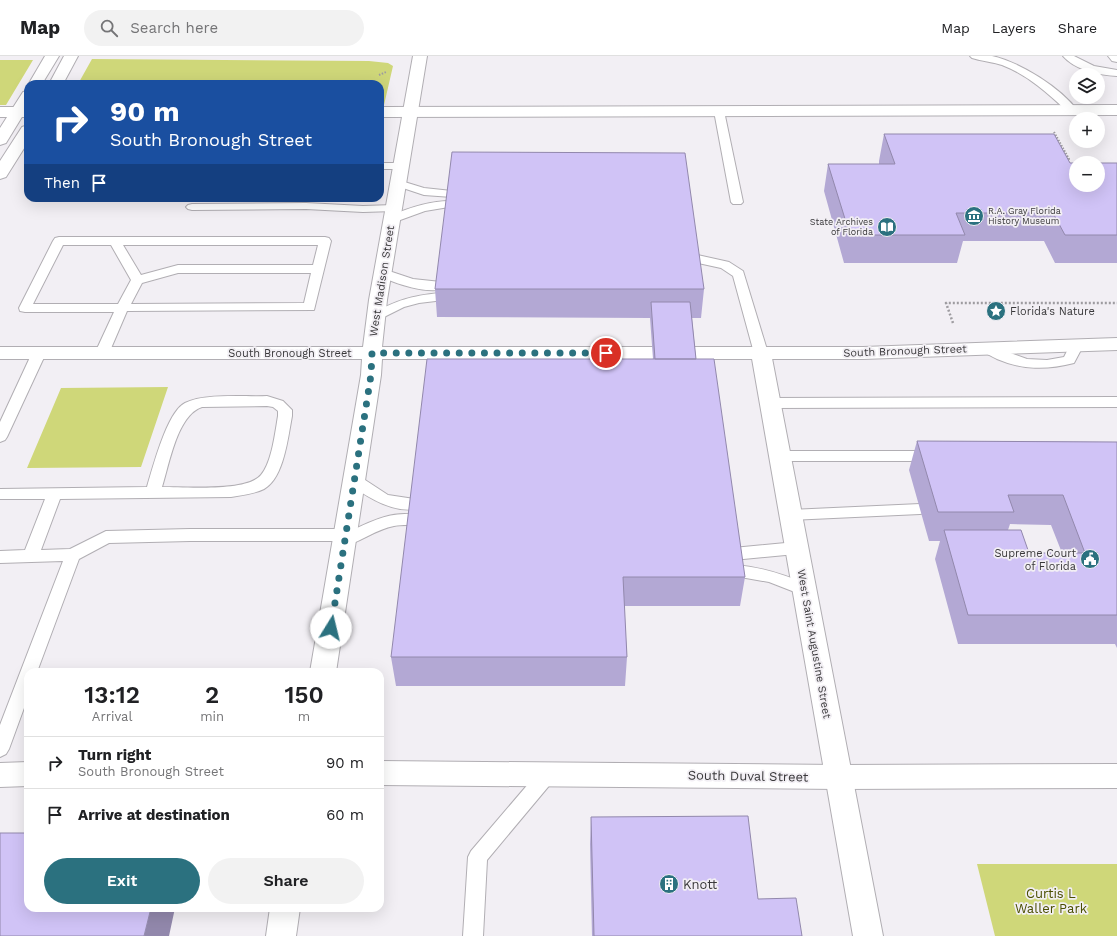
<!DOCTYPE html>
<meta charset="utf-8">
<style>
body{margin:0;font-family:"Work Sans",sans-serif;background:#f2f2f2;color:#202124;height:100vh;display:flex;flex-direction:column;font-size:15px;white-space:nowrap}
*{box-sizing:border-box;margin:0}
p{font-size:13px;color:#757577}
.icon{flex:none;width:22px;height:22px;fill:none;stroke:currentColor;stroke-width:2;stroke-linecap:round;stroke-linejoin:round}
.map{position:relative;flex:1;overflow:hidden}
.side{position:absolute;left:24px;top:612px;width:360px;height:244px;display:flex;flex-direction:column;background:#fff;border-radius:12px;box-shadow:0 4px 16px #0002}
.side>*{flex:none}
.hud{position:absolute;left:24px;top:24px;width:360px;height:122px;border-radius:12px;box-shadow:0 4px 16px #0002;background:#1a4fa0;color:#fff;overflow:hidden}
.tools{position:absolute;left:1069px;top:12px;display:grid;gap:8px}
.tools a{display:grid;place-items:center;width:36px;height:36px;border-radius:50%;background:#fff;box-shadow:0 4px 16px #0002;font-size:20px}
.pin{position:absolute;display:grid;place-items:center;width:34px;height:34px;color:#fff;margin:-17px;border:2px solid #fff;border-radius:50%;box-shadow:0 1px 4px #0007}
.me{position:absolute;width:44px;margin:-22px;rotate:9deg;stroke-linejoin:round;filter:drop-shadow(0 0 3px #0008)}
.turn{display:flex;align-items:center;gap:14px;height:84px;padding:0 20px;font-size:18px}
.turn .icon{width:52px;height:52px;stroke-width:2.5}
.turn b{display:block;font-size:28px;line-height:34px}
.then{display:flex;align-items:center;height:38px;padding:0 20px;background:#0003;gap:8px;font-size:15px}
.eta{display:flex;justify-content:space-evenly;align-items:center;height:68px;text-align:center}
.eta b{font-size:24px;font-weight:600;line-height:28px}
.primary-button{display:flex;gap:8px;margin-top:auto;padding:8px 20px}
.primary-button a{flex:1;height:46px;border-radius:24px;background:#2b717f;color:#fff;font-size:16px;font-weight:600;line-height:46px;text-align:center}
.primary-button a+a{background:#f2f2f2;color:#202124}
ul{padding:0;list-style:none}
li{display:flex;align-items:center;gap:12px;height:52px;padding:0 20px;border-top:1px solid #e0e0e0}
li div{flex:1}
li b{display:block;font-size:15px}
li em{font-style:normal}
header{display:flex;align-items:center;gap:24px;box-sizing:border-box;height:56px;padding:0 20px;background:#fff;border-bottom:1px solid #e0e0e0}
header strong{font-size:19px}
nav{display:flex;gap:22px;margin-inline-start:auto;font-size:14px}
.search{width:280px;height:36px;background:#f2f2f2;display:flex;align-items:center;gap:10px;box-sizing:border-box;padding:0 14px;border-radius:22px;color:#757577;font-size:15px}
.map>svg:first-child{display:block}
.green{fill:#cfd779}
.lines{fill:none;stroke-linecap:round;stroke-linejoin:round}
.service-casing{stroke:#b1aeb3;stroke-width:2}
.minor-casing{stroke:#b1aeb3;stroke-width:2}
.tertiary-casing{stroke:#b1aeb3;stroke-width:2}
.secondary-casing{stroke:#b1aeb3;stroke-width:2}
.path-far1{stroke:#9e9ca0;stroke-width:2;stroke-dasharray:1.5 1.5;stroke-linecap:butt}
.path{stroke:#9e9ca0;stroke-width:2.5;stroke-dasharray:2 2;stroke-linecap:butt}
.service{fill:#fff;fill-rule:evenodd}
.minor{fill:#fff;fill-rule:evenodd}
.tertiary{fill:#fff;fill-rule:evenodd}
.secondary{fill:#fff;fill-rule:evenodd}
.wall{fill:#b3a8d4;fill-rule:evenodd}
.shaded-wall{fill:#9288ac}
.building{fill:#d0c3f6;stroke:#9288ac;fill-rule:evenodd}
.route{stroke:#2b717f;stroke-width:7;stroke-dasharray:0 12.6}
.labels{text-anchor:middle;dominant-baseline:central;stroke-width:3.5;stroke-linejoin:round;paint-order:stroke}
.far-poi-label{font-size:9px;fill:#3a393b;stroke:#f2eff4;text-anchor:start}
.street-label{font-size:11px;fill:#3a393b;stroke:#f2eff4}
.poi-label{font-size:11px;fill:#3a393b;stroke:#f2eff4;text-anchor:start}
.near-street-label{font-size:13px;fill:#3a393b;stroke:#f2eff4}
.near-poi-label{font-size:13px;fill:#3a393b;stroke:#f2eff4;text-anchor:start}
.near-park-label{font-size:13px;fill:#4b4f02;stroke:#f2eff4}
</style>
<header>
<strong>Map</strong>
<div class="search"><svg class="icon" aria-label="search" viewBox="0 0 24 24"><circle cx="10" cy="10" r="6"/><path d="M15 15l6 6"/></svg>Search here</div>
<nav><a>Map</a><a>Layers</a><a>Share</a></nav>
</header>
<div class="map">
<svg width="1117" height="880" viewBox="0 0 1117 880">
<rect width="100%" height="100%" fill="#f2eff4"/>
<!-- green -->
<path class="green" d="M92,3L369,5L388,7L393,10L384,49H380V28H78Z
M0,4H33L6,49H0Z
M168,331L141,411L27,412L61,332Z
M977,808H1117V880H995Z"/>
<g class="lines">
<!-- service casing -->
<g class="service-casing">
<path id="service" d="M970,0C977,0 985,0 992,0C1020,6 1061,32 1078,55L1073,58L1069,57C1049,38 1028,19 1002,9C992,6 982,5 972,2Z
M1063,0H1074L1094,10L1117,14V20C1099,19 1075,14 1063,0Z
M719,52L724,55L743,146L741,148H733L731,146L714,55Z
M380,107H401L407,110L401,113H380Z
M398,124L424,132L452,135L456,136L458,138L456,140L452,141L424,139L394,129L392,127Z
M451,145L455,146L457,148L455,150L425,155L392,167L388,165L386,163L388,161C408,152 428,145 451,145Z
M306,147L363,150L394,149L398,150L400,152L398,154L394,155L363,156L306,153L192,154L188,153L186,151L188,149L192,148Z
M59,181H325L329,182L331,185L314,254L127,255L109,297L107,300L102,301L97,300L95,297L114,256H25L20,255L19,252L53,185L55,182ZM63,189H111L131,224L118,248H33ZM123,189H318L313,209H178L141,219ZM178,217H311L304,247L131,248L142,227Z
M693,198L729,206L743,215L768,297L766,300L761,301L756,300L754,297L733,220L721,212L689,205L687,202L689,199Z
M383,213L413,223L441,226L445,227L447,230L445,233C424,238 398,228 379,220L377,217L379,214Z
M440,237L444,238L446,241L444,244L419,247L404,251L376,265L371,264L370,261L371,258C398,244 410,240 440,237Z
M1076,286L1081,287L1083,290L1074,307C1047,314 1023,314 997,303C992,300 985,298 981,293L983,290L988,289L1027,303L1047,304L1064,301L1071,287Z
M39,293L44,294L46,297L7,381L5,384L0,386V366L32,297L34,294Z
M267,340L283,345L292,354V360C288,381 284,422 264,433C254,438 242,439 231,441L60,443L41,494L70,493L106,475L190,473H346L351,475C371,465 396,453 419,460L422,464L419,468C411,470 403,468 394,470C377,473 362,485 345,490L340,488L338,485H190L109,487L79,503L37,616H28V641L9,693L6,698L0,701V669L63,505L0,507V495L25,494L45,443H0V433L147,431C153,411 167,356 185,347C204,337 246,341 267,340ZM267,350L273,351L278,355V360C275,377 272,406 261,419C247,436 184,431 162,431C169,409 177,359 202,351Z
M1117,341V351L770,352L765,350L763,347L765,344L770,342Z
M780,395H934L939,396L941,400L939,404L934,405H780L775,404L773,400L775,396Z
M354,419L359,420L388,439L421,444L424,448L421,452C395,459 369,442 349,428L347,424L349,420Z
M920,448L925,449L928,453L925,457L920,458L790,464L785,463L782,459L785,455L790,454Z
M796,486L802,488L804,492L802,496L796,498L733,504L727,502L725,498L727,494L733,492Z
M735,509C762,511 786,519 811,530L813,534L811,538L805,540L769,526L729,519L727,515L729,511Z
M547,711L553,713L556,719L553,725L487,804L483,880H463L468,801L471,795L541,713Z"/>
</g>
<!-- minor casing -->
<g class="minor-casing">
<path id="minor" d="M0,51H28V61H0Z
M761,291L768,293L771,297L883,880H853L751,297L754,293Z"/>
</g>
<!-- tertiary casing -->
<g class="tertiary-casing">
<path id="tertiary" d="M45,0H59L42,28L28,29Z
M64,0H78L63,28H49Z
M28,35V51L6,87L0,89V72L23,36Z
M1117,49V59L380,61V51Z
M28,69V86L6,121L0,123V105L22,71Z"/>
</g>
<!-- secondary casing -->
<g class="secondary-casing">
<path id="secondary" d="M413,0H427L387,244L382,291H652L659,293L662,297L659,301L652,303H382L381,319L336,616H310L361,319L362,303H0V291H363L369,244Z
M1108,0H1117V6L1112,5Z
M1117,282V294L863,303H692L685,301L682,297L685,293L692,291H863Z
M380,705L839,709L1117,708V732L839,733L380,729Z
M28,706V730L0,731V707Z
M270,852H300L296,880H266Z"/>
</g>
<!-- path-far1 -->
<path class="path-far1" d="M379,19L386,16
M1054,76L1069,103H1066"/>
<!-- path -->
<path class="path" d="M953,267L946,247H1117"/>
<!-- service -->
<use href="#service" class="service"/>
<!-- minor -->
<use href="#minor" class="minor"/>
<!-- tertiary -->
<use href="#tertiary" class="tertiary"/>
<!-- secondary -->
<use href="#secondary" class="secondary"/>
</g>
<!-- wall -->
<path class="wall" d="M884,78L1070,107H1117V207H1055L1044,185H963L957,207H844L824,135L828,108H879V105Z
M435,233H704L701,262H692L696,303L745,521L740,550H624L627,601L625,630H396L391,601L653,303L650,262L437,261Z
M917,385L1117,386V592L1115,588H958L935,503L940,485H929L909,414ZM1010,468L1051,469L1062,497H1029L1008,474Z
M591,761L758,843L802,880H592L590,788Z"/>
<!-- shaded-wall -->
<path class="shaded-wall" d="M380,60L381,70L380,74Z
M151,852H175L169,880H144Z"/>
<!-- building -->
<path class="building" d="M884,78H1054L1070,107H1117V179H1065L1053,157H956L965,179H850L828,108H895ZM1076,107H1098V129H1076Z
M452,96L685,97L704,233H435Z
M651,246H690L696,303H655Z
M427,303H714L745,521H623L627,601H391Z
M917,385L1117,386V559H968L944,474H1021L1029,497H1085L1063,439H1008L1014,456H938Z
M748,760L758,843L796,842L802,880H594L591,761Z
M0,777H28V852H151L144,880H0Z"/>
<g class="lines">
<!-- route -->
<path class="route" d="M331,572L371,319L372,297H606"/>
</g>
<!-- icons -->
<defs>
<g id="museum-disc" transform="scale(1)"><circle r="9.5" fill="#2b717f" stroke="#f2eff4"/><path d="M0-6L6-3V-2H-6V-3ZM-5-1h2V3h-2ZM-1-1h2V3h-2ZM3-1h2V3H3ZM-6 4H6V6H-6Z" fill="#fff"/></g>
<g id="library-disc" transform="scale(1)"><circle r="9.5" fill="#2b717f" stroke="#f2eff4"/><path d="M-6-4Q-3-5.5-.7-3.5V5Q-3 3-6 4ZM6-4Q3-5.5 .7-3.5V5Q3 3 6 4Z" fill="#fff"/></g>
<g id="sight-disc" transform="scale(1)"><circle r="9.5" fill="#2b717f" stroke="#f2eff4"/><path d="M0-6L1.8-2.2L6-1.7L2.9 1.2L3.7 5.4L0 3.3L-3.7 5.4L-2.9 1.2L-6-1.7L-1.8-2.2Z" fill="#fff"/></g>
<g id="civic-disc" transform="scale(1)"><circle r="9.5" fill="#2b717f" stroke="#f2eff4"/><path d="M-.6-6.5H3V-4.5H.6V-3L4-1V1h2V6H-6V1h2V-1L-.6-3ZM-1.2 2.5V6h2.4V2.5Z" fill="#fff"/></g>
<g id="building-disc" transform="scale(1)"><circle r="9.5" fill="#2b717f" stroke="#f2eff4"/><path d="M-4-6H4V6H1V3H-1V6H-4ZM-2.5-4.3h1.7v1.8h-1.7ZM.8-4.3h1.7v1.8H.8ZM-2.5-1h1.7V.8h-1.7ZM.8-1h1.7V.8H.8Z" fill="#fff"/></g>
</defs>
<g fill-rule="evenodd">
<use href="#museum-disc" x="974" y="160"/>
<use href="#library-disc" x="887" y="171"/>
<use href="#sight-disc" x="996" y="255"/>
<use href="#civic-disc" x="1090" y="503"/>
<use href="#building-disc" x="669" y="828"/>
</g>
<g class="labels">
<!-- far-poi labels -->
<g class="far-poi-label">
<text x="988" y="155">R.A. Gray Florida<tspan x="988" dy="10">History Museum</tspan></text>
<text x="873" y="166" text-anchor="end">State Archives<tspan x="873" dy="10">of Florida</tspan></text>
</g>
<!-- street labels -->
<g class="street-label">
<text transform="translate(382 225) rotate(-81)">West Madison Street</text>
<text transform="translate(905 295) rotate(-2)">South Bronough Street</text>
<text x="290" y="297">South Bronough Street</text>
<text transform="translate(814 588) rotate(80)">West Saint Augustine Street</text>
</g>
<!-- poi labels -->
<g class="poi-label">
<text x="1010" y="255">Florida's Nature</text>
<text x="1076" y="497" text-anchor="end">Supreme Court<tspan x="1076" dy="13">of Florida</tspan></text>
</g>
<!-- near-street labels -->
<g class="near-street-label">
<text transform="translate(748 720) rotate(1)">South Duval Street</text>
</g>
<!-- near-poi labels -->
<g class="near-poi-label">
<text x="683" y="828">Knott</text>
</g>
<!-- near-park labels -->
<g class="near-park-label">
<text x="1051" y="837">Curtis L<tspan x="1051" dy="15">Waller Park</tspan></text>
</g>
</g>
</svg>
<div class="tools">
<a><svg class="icon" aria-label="layers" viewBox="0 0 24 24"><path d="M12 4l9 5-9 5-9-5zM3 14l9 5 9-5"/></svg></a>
<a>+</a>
<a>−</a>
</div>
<div class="pin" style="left:606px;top:297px;background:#d93025"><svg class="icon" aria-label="arrive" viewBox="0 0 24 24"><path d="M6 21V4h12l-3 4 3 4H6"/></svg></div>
<svg class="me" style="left:331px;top:572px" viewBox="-20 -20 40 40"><circle r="19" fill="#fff"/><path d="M0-13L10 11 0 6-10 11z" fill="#2b717f"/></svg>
<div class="hud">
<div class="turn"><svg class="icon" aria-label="right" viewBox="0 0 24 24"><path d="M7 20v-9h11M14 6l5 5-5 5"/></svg><div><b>90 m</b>South Bronough Street</div></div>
<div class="then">Then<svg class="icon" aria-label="arrive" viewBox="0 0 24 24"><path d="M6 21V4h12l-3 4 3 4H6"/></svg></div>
</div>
<section class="side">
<div class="eta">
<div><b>13:12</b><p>Arrival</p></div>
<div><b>2</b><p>min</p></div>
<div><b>150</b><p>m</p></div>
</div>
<ul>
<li><svg class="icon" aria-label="right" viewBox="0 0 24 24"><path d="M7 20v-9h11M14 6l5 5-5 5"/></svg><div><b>Turn right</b><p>South Bronough Street</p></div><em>90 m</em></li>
<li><svg class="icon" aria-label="arrive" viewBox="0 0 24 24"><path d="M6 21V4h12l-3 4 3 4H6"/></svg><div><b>Arrive at destination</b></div><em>60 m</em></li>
</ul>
<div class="primary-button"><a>Exit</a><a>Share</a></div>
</section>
</div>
